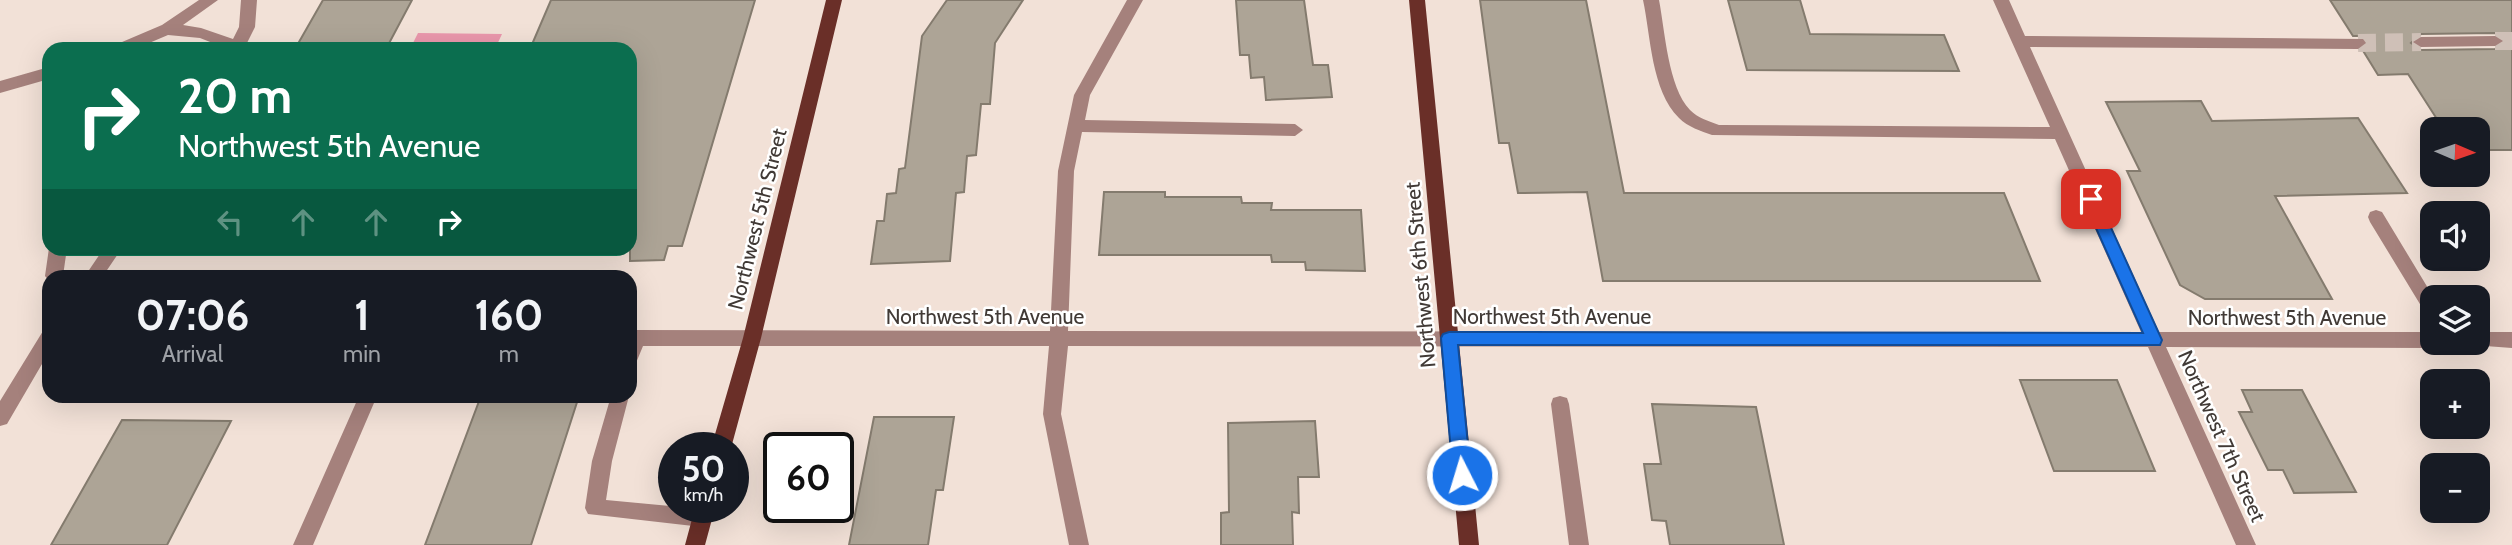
<!DOCTYPE html>
<meta charset="utf-8">
<style>
body{margin:0;font-family:Cabin,sans-serif;background:#242831;color:#f1f3f6;height:100vh;display:flex;flex-direction:column;font-size:26px;white-space:nowrap}
*{box-sizing:border-box;margin:0}
p{font-size:23px;color:#9ea1a6}
.icon{flex:none;width:38px;height:38px;fill:none;stroke:currentColor;stroke-width:2;stroke-linecap:round;stroke-linejoin:round}
.map{position:relative;flex:1;overflow:hidden}
.panel{position:absolute;left:42px;top:270px;width:595px;height:133px;display:flex;flex-direction:column;background:#171b24;border-radius:21px;box-shadow:0 7px 28px #0002}
.panel>*{flex:none}
.hud{position:absolute;left:42px;top:42px;width:595px;height:214px;border-radius:21px;box-shadow:0 7px 28px #0002;background:#0b6e4f;color:#fff;overflow:hidden}
.needle{width:46px;rotate:92deg}
.fabs{position:absolute;left:2420px;top:117px;display:grid;gap:14px}
.fabs a{display:grid;place-items:center;width:70px;height:70px;border-radius:14px;background:#171b24;box-shadow:0 7px 28px #0002;font-size:35px}
.speed{position:absolute;left:658px;top:432px;display:flex;gap:14px;font-size:35px;font-weight:700;text-align:center}
.speed>*{display:grid;place-content:center;width:91px;height:91px;border-radius:50%;background:#171b24;box-shadow:0 7px 28px #0002;line-height:1}
.speed small{font-size:18px;font-weight:400}
.speed .limit{border:4px solid #111;border-radius:10px;background:#fff;color:#111}
.pin{position:absolute;display:grid;place-items:center;width:60px;height:60px;color:#fff;margin:-30px;border-radius:14px;box-shadow:0 4px 10px #0006}
.me{position:absolute;width:77px;margin:-38px;rotate:355deg;stroke-linejoin:round;filter:drop-shadow(0 0 5px #0008)}
.turn{display:flex;align-items:center;gap:24px;height:147px;padding:0 21px;font-size:32px}
.turn .icon{width:91px;height:91px;stroke-width:2.5}
.turn b{display:block;font-size:49px;line-height:60px}
.lanes{display:flex;align-items:center;height:66px;padding:0 21px;background:#0003;justify-content:center;gap:35px;direction:ltr}
.lanes .off{opacity:.35}
.eta{display:flex;justify-content:space-evenly;align-items:center;height:119px;text-align:center}
.eta b{font-size:42px;font-weight:700;line-height:49px}
.map>svg:first-child{display:block}
.water{fill:#ea97ac}
.building{fill:#ada496;stroke:#847b6e;stroke-width:2;fill-rule:evenodd}
.lines{fill:none;stroke-linecap:round;stroke-linejoin:round}
.minor-tunnel{stroke:#cfc0b7;stroke-width:18;stroke-dasharray:18 9;stroke-linecap:butt}
.minor{fill:#a5817c;fill-rule:evenodd}
.major{fill:#6a2f28;fill-rule:evenodd}
.route{fill:#1a73e8;stroke:#114b97;stroke-width:2}
.labels{text-anchor:middle;dominant-baseline:central;stroke-width:5;stroke-linejoin:round;paint-order:stroke}
.street-label{font-size:21px;fill:#413a36;stroke:#fff}
</style>
<div class="map">
<svg width="2512" height="545" viewBox="0 0 2512 545">
<rect width="100%" height="100%" fill="#f2e1d7"/>
<!-- water -->
<path class="water" d="M418,33L502,34L495,49H410Z"/>
<!-- building -->
<path class="building" d="M323,0H412L386,49H295Z
M551,0H755L682,246H668L664,260L630,261V49H530Z
M947,0H1023L995,43L990,104H981L976,155L967,156L964,192L956,193L950,261L871,264L877,221H884L887,194L896,193L899,169L905,168L922,36Z
M1236,0H1304L1313,65H1328L1332,97L1266,100L1264,77L1251,78L1249,55H1240Z
M1480,0H1586L1624,193H2004L2040,281H1603L1587,192L1518,193L1509,143H1499Z
M1728,0H1800L1810,34L1944,35L1959,71L1747,70Z
M2330,0H2512V150H2478V130H2444L2408,74L2378,75L2362,49L2368,41L2363,36H2353ZM2421,34L2495,33L2505,42L2495,49L2421,50L2411,43Z
M2201,101L2212,121L2358,118L2407,193L2275,196L2332,299H2205L2180,285L2127,171H2140L2106,102Z
M1104,192H1165V197H1241L1242,203H1272L1271,210H1361L1365,271L1306,270L1305,262H1272L1271,255H1099Z
M2020,380H2117L2155,471H2054Z
M2242,390H2302L2356,492L2294,493L2283,470H2268L2239,412H2252Z
M481,396H579L531,545H425Z
M1652,404L1756,407L1784,545H1670L1666,521L1652,520L1644,464H1661Z
M874,417H954L943,490H936L928,545H849Z
M122,420L231,421L167,545H51Z
M1315,421L1319,477H1298L1299,513L1292,512L1293,545H1221V513L1229,512L1228,423Z"/>
<g class="lines">
<!-- minor-tunnel -->
<path class="minor-tunnel" d="M2495,41H2512
M2358,43L2421,42"/>
<!-- minor -->
<path class="minor" d="M199,0H218L183,25L201,28L233,39L239,27L241,0H257L255,27L244,49H228L200,38L168,35L135,49H112L115,45L162,25Z
M1127,0H1143L1090,95L1085,120L1295,124L1303,130L1295,136L1082,132L1074,171L1068,331L2141,332L2055,139L1712,135C1701,131 1688,127 1679,118C1651,90 1651,37 1643,0H1659C1665,31 1668,87 1690,110C1698,118 1708,121 1719,125L2050,127L1993,0H2009L2025,36L2363,39L2366,43L2358,49L2030,47L2159,332H2432V343H2440L2432,348L2166,347L2256,545H2236L2148,347L1068,346L1061,414L1089,545H1069L1043,414L1049,346H643L636,363L630,366V330L1050,331L1058,171L1074,95Z
M2495,36L2503,41L2495,46L2421,47L2413,42L2421,37Z
M49,67V79L0,93V81Z
M2376,210L2382,212L2434,298L2432,316L2426,314L2370,222L2368,217L2370,212Z
M49,248H67L63,276H49V281L45,276Z
M104,248H122L103,276H85Z
M49,328V352L7,424L0,426V401L43,331Z
M2478,332H2512V348L2472,345L2470,343H2478Z
M359,396H377L313,545H293Z
M611,396H629L612,461L606,500L702,509L709,512L712,518L709,524L702,527L588,514L585,508L592,461Z
M1560,396L1567,398L1569,404L1589,545H1569L1551,404L1553,398Z"/>
<!-- major -->
<path class="major" d="M826,0H842L761,338L731,448H711L743,338Z
M1409,0H1425L1479,545H1459Z
M695,508H715L705,545H685Z"/>
</g>
<!-- route -->
<path class="route" d="M2091,193L2098,199L2162,340L2160,345H1458L1471,475L1468,480L1462,483L1456,480L1453,475L1441,338L1443,334L1449,332L2143,333L2083,199Z"/>
<g class="labels">
<!-- street labels -->
<g class="street-label">
<text transform="translate(757 219) rotate(-76)">Northwest 5th Street</text>
<text transform="translate(1420 275) rotate(-95)">Northwest 6th Street</text>
<text x="985" y="316">Northwest 5th Avenue</text>
<text x="1552" y="316">Northwest 5th Avenue</text>
<text x="2287" y="317">Northwest 5th Avenue</text>
<text transform="translate(2222 436) rotate(66)">Northwest 7th Street</text>
</g>
</g>
</svg>
<div class="fabs">
<a><svg class="needle" viewBox="-14 -14 28 28"><path d="M0-13l5 13h-10z" fill="#e53935"/><path d="M0 13l5-13h-10z" fill="#9ea1a6"/></svg></a>
<a><svg class="icon" aria-label="sound" viewBox="0 0 24 24"><path d="M4 9h4l5-4v14l-5-4H4zM17 9q2 3 0 6"/></svg></a>
<a><svg class="icon" aria-label="layers" viewBox="0 0 24 24"><path d="M12 4l9 5-9 5-9-5zM3 14l9 5 9-5"/></svg></a>
<a>+</a>
<a>−</a>
</div>
<div class="speed"><div>50<small>km/h</small></div><div class="limit">60</div></div>
<div class="pin" style="left:2091px;top:199px;background:#d93025"><svg class="icon" aria-label="arrive" viewBox="0 0 24 24"><path d="M6 21V4h12l-3 4 3 4H6"/></svg></div>
<svg class="me" style="left:1462px;top:475px" viewBox="-20 -20 40 40"><circle r="17" fill="#1a73e8" stroke="#fff" stroke-width="3"/><path d="M0-11L8 9 0 5-8 9z" fill="#fff"/></svg>
<div class="hud">
<div class="turn"><svg class="icon" aria-label="right" viewBox="0 0 24 24"><path d="M7 20v-9h11M14 6l5 5-5 5"/></svg><div><b>20 m</b>Northwest 5th Avenue</div></div>
<div class="lanes"><svg class="icon off" aria-label="left" viewBox="0 0 24 24"><path d="M17 20v-9H6M10 6l-5 5 5 5"/></svg><svg class="icon off" aria-label="ahead" viewBox="0 0 24 24"><path d="M12 20V5M6 11l6-6 6 6"/></svg><svg class="icon off" aria-label="ahead" viewBox="0 0 24 24"><path d="M12 20V5M6 11l6-6 6 6"/></svg><svg class="icon" aria-label="right" viewBox="0 0 24 24"><path d="M7 20v-9h11M14 6l5 5-5 5"/></svg></div>
</div>
<section class="panel">
<div class="eta">
<div><b>07:06</b><p>Arrival</p></div>
<div><b>1</b><p>min</p></div>
<div><b>160</b><p>m</p></div>
</div>
</section>
</div>
